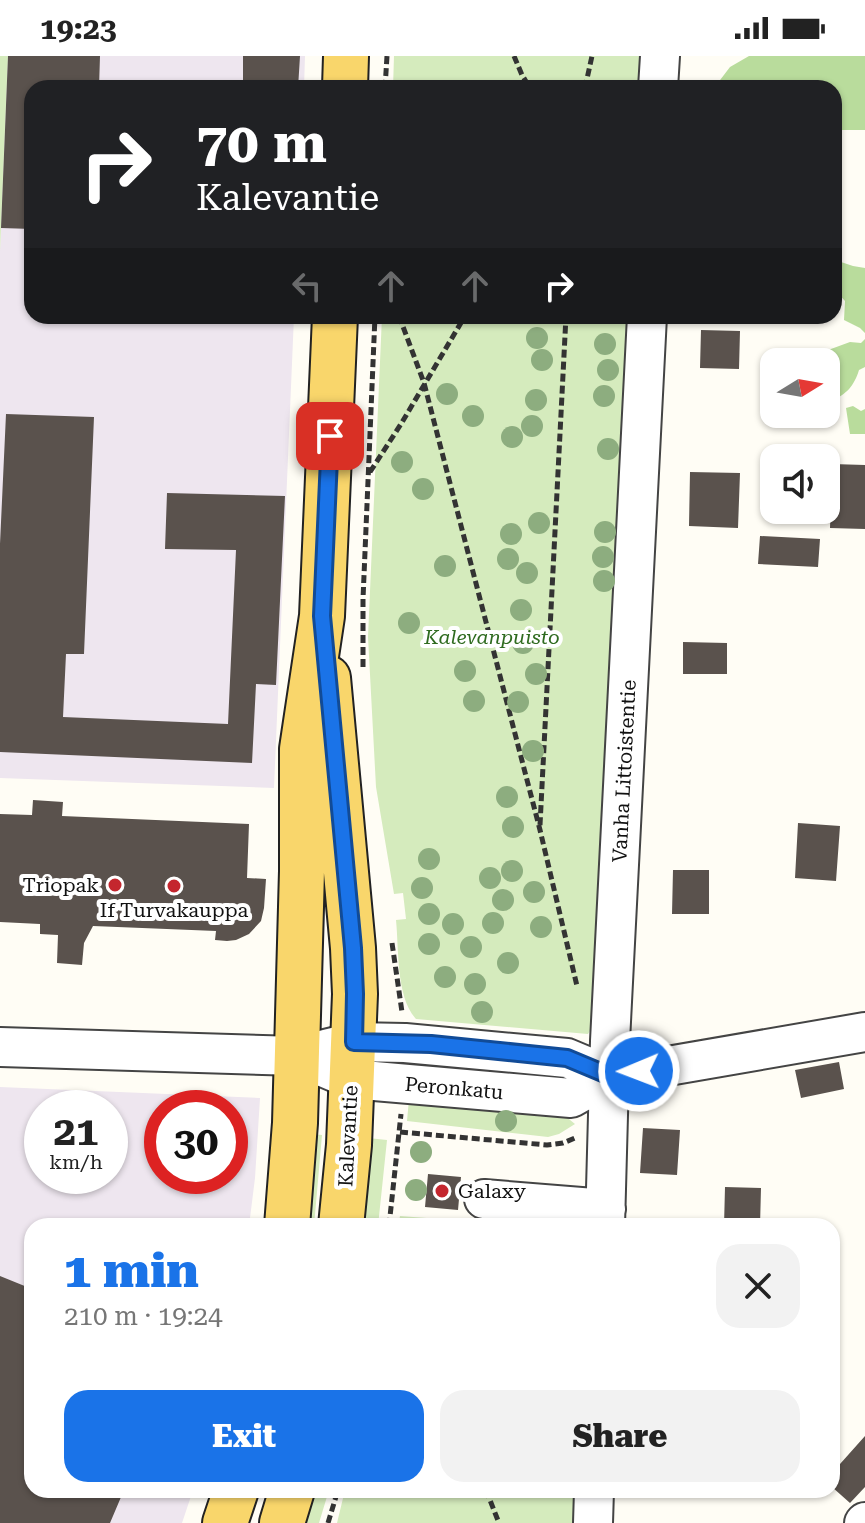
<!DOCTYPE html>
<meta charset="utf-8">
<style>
body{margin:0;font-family:"Roboto Serif",serif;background:#f2f2f2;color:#222;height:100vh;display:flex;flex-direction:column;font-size:30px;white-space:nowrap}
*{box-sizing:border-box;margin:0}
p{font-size:26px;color:#767676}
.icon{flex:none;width:44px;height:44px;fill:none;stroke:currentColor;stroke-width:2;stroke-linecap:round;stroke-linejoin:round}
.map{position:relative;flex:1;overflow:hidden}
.drawer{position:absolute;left:24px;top:1162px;width:816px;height:280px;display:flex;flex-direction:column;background:#fff;border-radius:24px;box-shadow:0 2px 6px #0004}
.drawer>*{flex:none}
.banner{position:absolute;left:24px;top:24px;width:818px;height:244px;border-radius:24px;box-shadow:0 2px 6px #0004;background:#202124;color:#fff;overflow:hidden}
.needle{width:52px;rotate:79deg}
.tools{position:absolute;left:760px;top:292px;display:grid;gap:16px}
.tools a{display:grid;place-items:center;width:80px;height:80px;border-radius:16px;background:#fff;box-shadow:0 2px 6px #0004;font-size:40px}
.speed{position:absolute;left:24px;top:1034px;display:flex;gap:16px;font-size:40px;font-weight:700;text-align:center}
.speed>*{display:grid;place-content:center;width:104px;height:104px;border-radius:50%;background:#fff;box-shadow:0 2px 6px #0004;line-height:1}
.speed small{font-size:20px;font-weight:400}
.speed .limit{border:12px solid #d22;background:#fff;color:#111}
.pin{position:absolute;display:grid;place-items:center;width:68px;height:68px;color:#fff;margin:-34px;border-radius:16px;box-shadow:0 4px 12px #0006}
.me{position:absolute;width:88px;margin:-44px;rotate:269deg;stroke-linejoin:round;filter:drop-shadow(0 0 6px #0008)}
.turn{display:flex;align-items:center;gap:28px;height:168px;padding:0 40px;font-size:36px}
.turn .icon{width:104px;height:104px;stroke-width:2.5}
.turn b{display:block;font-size:56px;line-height:68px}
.lanes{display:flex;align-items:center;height:76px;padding:0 40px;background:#0003;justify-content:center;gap:40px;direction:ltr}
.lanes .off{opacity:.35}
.round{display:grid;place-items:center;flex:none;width:84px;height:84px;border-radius:24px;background:#f2f2f2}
.headline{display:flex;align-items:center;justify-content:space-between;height:136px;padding:0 40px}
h1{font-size:48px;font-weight:800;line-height:60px;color:#1a73e8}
.cta{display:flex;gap:16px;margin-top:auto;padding:16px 40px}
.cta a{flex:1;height:92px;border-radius:24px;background:#1a73e8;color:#fff;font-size:32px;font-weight:800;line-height:92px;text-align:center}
.cta a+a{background:#f2f2f2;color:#222}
.status{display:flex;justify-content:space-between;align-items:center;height:56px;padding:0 40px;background:#fff;direction:ltr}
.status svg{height:22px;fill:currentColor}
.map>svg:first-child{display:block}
.industrial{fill:#eee6ef;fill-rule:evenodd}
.green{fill:#d5ebbd}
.forest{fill:#b9dc9c}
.building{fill:#5a524d}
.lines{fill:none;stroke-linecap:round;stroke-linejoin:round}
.minor-casing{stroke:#444;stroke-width:42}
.major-casing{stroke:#222;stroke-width:48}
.path{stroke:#333;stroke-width:5;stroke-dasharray:8 4;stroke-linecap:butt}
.minor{stroke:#fff;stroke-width:38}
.major{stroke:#f9d66b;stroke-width:44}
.tree{fill:#8dad7f}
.route-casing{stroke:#114b97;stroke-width:20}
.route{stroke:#1a73e8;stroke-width:14}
.poi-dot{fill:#c4262e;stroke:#fff;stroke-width:3}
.labels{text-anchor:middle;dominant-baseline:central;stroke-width:8;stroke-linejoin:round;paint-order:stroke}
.park-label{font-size:20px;font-style:italic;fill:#2f6b1f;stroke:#fff}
.street-label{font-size:20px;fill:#111;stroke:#fff}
.poi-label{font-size:20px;fill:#111;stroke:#fff;text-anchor:end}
</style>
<div class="status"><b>19:23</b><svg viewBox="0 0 49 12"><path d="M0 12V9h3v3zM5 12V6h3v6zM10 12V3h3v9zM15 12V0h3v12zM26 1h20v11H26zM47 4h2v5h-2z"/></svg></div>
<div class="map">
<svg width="865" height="1467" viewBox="0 0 865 1467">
<rect width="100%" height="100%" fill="#fffdf5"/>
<!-- industrial -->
<path class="industrial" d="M8,0H305L304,32H32V260H294L274,732L0,722V195Z
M0,1031L260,1042L255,1122L249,1170H32V1434H193L182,1467H0ZM42,1052H110V1120H42ZM162,1052H230V1120H162Z"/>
<!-- green -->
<path class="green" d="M0,0H8L0,195Z
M394,0H641L640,32H393Z
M382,260H630L599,961L588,978L416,963C396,941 399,894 396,864L406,863L403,837L394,838L376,731L368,581Z
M409,1043L564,1059L575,1068L559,1078L548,1081L407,1065Z
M312,1078L322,1079L314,1170H305Z
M368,1082L387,1084L378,1170H358Z
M400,1160L532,1170H398Z
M312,1434H329L319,1467H301Z
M345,1434H580L578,1467H337Z"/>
<!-- forest -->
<path class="forest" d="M749,0H865V74H834V32H714L730,11Z
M841,206L853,210L865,212V277L860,272L844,264L845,245L834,233V214Z
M865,283V311L859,314C854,330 847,338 831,345L826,339V306H815L820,297L850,286L861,287Z
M853,350L861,355L865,353V378H850L846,352Z"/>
<!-- building -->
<path class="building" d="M8,0H100L99,32H32V173L1,172Z
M243,0H300L298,32H243Z
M701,274L740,275L739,313L700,312Z
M6,358L94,361L84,598H66L63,661L228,668L236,494L165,493L167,437L285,440L276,629L256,628L252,707L0,696V488Z
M832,408L865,409V473L830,472Z
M690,416L740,417L738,472L689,470Z
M760,480L820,483L818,511L758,508Z
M683,586L727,587V618H683Z
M33,744L63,746L62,760L249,768L247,822L266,823L264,852L261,865L249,878L236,884L227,885L215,884L216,875L93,870L84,887L82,909L57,907L58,879L40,878V868L0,866V758L32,759Z
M798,767L840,770L836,825L795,822Z
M673,814H709V858H672Z
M839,1006L844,1033L801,1042L795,1014Z
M643,1072L680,1074L677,1119L640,1117Z
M428,1118L461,1121L458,1154L425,1151Z
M725,1131L761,1132L760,1170H724Z
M0,1220L32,1233V1434H124L110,1467H0Z
M865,1380V1431L850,1447L832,1431V1417Z"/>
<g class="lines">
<!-- minor casing -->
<g class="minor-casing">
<path id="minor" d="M658,32L660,0
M0,991L297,1000L354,986L405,987L567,1002L610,1020
M325,1012L351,1023L571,1042L610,1020L865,976
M484,1143L606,1153
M605,1170L610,985L647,260
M593,1467L594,1434
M864,1467L865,1466"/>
</g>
<!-- major casing -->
<g class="major-casing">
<path id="major" d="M345,32L346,0
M328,622L353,892L355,938L349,1089L341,1170
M287,1170L295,1067L302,815V693L322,560L335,260
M225,1467L236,1434
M282,1467L292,1434"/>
</g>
<!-- path -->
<path class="path" d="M514,0L522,19L530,32
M385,32L387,0
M585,32L592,0
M399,260L424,327L540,774L577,930
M370,416L401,368L465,260
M363,611V543L375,260
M540,769L566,260
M392,887L402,956
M400,1076L547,1089L563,1087L575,1082
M389,1170L401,1058
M486,1434L499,1467
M328,1467L338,1434"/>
<!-- minor -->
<use href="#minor" class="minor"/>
<!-- major -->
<use href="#major" class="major"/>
</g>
<!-- trees -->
<g class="tree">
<circle cx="537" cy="282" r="11"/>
<circle cx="605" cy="288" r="11"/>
<circle cx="542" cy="304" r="11"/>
<circle cx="608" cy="314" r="11"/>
<circle cx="447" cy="338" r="11"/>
<circle cx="604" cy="340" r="11"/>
<circle cx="536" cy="344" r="11"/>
<circle cx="473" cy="360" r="11"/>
<circle cx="532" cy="370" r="11"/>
<circle cx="512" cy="381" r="11"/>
<circle cx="608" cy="393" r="11"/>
<circle cx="402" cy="406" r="11"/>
<circle cx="423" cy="433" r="11"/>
<circle cx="539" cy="467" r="11"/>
<circle cx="605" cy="476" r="11"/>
<circle cx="511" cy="478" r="11"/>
<circle cx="603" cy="501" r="11"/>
<circle cx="508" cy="503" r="11"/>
<circle cx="445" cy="510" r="11"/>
<circle cx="527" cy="517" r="11"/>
<circle cx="604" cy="525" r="11"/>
<circle cx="521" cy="554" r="11"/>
<circle cx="409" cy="567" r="11"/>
<circle cx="523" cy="587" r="11"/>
<circle cx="465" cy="615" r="11"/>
<circle cx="536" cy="618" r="11"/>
<circle cx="474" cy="645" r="11"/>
<circle cx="518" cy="646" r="11"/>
<circle cx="533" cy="695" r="11"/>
<circle cx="507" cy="741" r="11"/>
<circle cx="513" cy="771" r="11"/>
<circle cx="429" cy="803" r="11"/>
<circle cx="512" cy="815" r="11"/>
<circle cx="490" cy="822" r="11"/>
<circle cx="422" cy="832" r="11"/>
<circle cx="534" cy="836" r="11"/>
<circle cx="503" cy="844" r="11"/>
<circle cx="429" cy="858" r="11"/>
<circle cx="493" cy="867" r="11"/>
<circle cx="453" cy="868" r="11"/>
<circle cx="541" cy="871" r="11"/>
<circle cx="429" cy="888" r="11"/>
<circle cx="471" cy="891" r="11"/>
<circle cx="508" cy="907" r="11"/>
<circle cx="445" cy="921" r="11"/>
<circle cx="475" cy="928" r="11"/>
<circle cx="482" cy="956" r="11"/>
<circle cx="506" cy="1065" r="11"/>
<circle cx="421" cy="1096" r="11"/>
<circle cx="416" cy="1134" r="11"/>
</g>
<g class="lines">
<!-- route casing -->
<g class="route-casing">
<path id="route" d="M330,380L322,560L353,892L355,938L354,986L431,988L567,1002L610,1020L639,1015"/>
</g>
<!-- route -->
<use href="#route" class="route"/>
</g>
<!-- markers -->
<g class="poi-dot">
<circle cx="115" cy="829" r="8"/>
<circle cx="174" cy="830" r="8"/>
<circle cx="442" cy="1135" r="8"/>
</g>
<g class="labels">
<!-- park labels -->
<g class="park-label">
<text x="492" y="581">Kalevanpuisto</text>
</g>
<!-- street labels -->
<g class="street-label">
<text transform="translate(624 715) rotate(-87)">Vanha Littoistentie</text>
<text transform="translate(454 1032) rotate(5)">Peronkatu</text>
<text transform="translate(348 1080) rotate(-87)">Kalevantie</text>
</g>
<!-- poi labels -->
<g class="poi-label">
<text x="99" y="829">Triopak</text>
<text x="174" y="854" text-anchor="middle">If Turvakauppa</text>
<text x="458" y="1135" text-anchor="start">Galaxy</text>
</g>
</g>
</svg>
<div class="tools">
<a><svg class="needle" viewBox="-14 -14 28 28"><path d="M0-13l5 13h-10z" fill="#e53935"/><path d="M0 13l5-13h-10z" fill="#767676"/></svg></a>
<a><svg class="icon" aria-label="sound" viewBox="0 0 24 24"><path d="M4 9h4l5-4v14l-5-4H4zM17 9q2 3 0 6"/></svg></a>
</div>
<div class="speed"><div>21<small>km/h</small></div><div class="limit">30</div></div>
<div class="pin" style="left:330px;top:380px;background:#d93025"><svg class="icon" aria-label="arrive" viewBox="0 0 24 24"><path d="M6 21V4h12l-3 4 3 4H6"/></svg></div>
<svg class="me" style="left:639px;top:1015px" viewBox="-20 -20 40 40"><circle r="17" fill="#1a73e8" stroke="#fff" stroke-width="3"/><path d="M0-11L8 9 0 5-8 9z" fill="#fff"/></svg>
<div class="banner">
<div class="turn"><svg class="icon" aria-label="right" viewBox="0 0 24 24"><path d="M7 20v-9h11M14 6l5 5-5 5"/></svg><div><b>70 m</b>Kalevantie</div></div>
<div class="lanes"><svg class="icon off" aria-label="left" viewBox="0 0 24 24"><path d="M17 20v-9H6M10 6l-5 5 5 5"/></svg><svg class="icon off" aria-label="ahead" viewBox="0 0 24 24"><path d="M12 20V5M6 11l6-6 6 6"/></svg><svg class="icon off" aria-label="ahead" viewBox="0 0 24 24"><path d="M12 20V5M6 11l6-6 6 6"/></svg><svg class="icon" aria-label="right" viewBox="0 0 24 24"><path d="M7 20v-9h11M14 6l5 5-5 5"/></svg></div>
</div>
<section class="drawer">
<div class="headline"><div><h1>1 min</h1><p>210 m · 19:24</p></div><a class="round"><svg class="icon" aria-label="close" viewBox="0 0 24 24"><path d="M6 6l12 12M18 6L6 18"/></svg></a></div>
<div class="cta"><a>Exit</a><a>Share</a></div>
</section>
</div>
